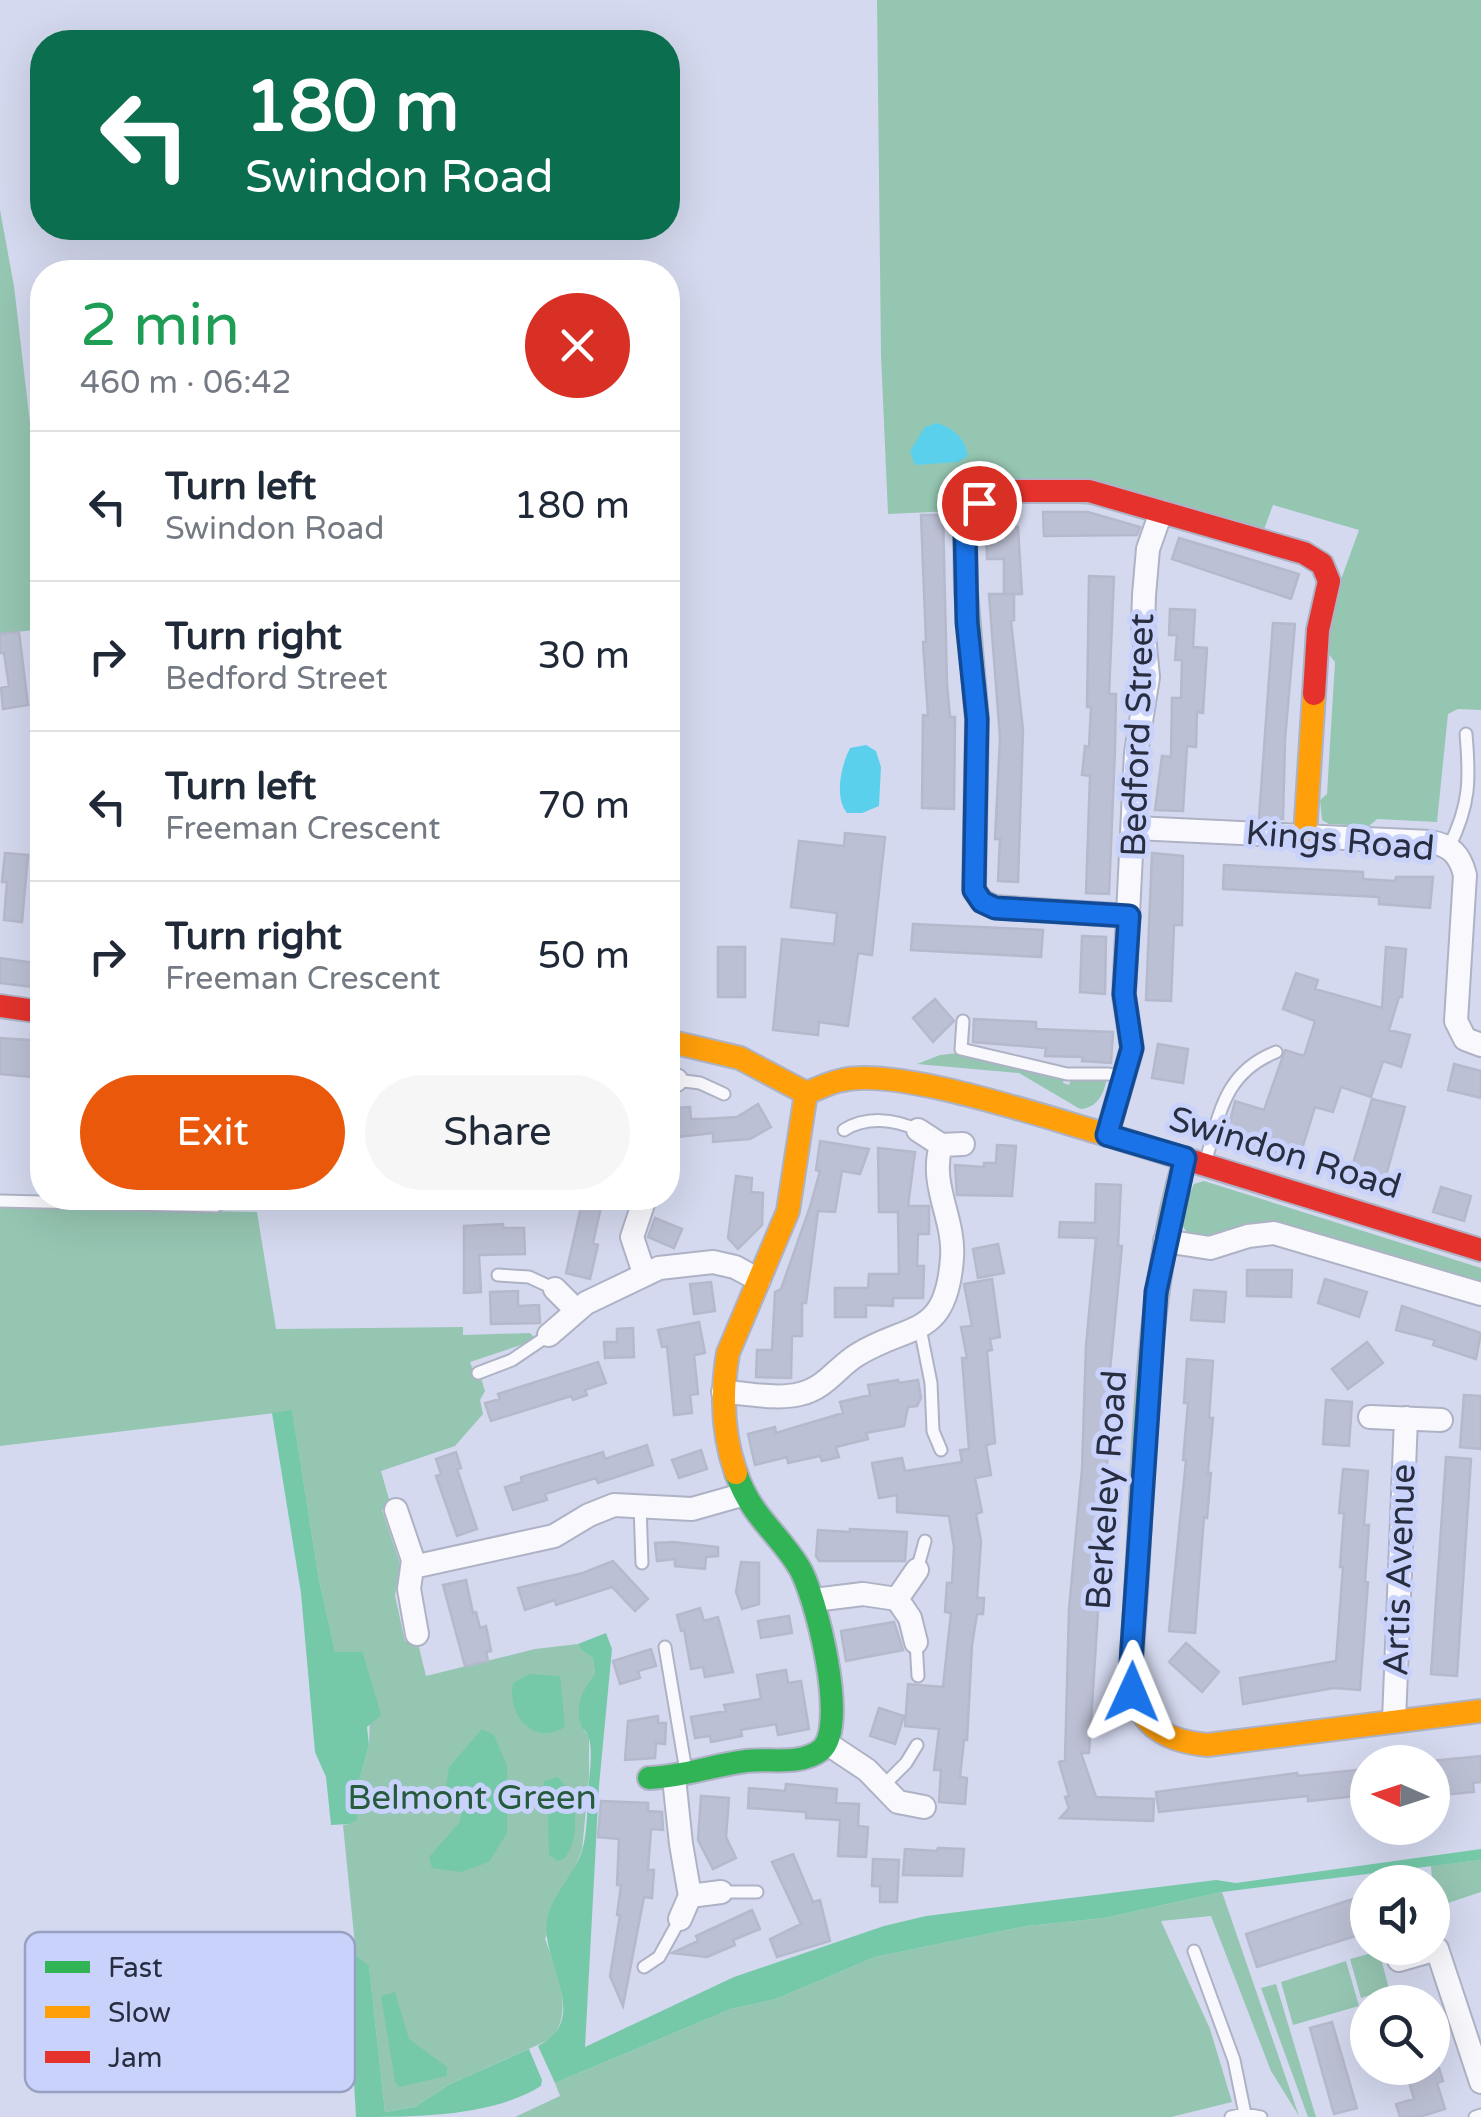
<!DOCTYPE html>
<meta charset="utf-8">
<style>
body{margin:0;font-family:"Varela Round",sans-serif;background:#f6f6f7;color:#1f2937;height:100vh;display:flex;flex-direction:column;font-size:38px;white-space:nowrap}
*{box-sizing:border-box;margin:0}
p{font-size:32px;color:#747a83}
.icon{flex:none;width:55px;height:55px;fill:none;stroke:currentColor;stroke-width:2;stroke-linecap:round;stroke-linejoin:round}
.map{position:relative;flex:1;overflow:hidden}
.panel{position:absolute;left:30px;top:260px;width:650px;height:950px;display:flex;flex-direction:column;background:#fff;border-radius:40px;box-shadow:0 10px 40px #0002}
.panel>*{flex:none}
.banner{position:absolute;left:30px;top:30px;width:650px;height:210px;border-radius:40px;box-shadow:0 10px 40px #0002;background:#0b6e4f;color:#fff;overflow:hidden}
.needle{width:65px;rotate:273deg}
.tools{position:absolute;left:1350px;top:1745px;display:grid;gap:20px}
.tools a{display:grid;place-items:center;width:100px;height:100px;border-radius:50%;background:#fff;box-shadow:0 10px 40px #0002;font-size:50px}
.pin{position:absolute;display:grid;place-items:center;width:85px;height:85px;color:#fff;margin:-42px;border:5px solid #fff;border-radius:50%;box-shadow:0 2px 10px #0007}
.me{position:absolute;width:110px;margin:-55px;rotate:1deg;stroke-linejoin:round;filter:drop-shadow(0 0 8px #0008)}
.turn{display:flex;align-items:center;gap:35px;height:210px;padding:0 50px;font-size:45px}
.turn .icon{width:130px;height:130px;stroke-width:2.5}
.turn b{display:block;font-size:70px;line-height:85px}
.round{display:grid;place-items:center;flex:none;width:105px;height:105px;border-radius:52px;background:#f6f6f7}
.headline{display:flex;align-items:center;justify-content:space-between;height:170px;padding:0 50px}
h1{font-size:60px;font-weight:600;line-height:75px;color:#1e9e55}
.action{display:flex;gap:20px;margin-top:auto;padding:20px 50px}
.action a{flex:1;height:115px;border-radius:60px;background:#ea580c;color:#fff;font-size:40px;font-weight:600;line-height:115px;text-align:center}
.action a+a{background:#f6f6f7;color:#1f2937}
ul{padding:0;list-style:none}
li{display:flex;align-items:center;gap:30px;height:150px;padding:0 50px;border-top:2px solid #e0e1e3}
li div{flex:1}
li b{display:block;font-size:38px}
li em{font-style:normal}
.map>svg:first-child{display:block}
.green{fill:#95c6b2}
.forest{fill:#75c9a9}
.water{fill:#5bd0ec}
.building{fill:#bcc0d4;stroke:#b5b9cc;stroke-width:2.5}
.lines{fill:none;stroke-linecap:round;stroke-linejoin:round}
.lane-casing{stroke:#aeb2c5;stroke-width:15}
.street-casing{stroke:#aeb2c5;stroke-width:26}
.fast-casing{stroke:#aeb2c5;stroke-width:26}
.slow-casing{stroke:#aeb2c5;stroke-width:26}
.jam-casing{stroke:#aeb2c5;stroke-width:26}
.lane{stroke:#f9f9fd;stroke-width:11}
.street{stroke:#f9f9fd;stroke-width:22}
.fast{stroke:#30b455;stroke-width:22}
.slow{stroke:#ff9f0a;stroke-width:22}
.jam{stroke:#e5322d;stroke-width:22}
.route-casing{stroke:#114b97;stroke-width:25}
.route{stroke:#1a73e8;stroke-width:18}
.labels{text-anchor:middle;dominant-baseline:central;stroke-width:10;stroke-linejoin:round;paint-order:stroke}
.street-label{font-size:35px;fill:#282d40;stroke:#c8d2fb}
.park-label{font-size:35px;fill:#265b3b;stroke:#c8d2fb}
.key{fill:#c8d2fb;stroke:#98a0c3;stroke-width:2.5}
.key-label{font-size:28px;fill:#282d40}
</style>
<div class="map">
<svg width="1481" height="2117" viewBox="0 0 1481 2117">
<rect width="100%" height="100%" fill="#d4d9ef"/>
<!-- green -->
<path class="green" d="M877,0H1481V710L1458,709L1448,714L1437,822L1377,819L1369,826L1329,824L1322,820L1320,800L1327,794L1335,662L1327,652L1331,607L1359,530L1273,505L1263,532L1188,510L964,498L953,511L888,514L881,355Z
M0,210L14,286L42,526V629L0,634Z
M959,1053L1064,1079L1063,1083L1069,1085L1071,1080L1107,1078C1104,1093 1098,1108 1080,1109L1019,1073L917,1064L940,1055Z
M1204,1181L1481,1268V1287L1295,1230L1220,1239L1194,1237L1185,1230L1179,1218L1194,1184Z
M0,1207L257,1212L276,1329L463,1327V1335L530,1333L534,1337L527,1343L470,1362L475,1376L480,1375L485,1391L480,1400L483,1414L455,1446L381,1471L391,1506L382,1510L400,1563L395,1596L405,1641L417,1639L426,1676L535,1649L578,1644L580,1649L593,1658L595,1674L580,1725L589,1737V1778L582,1850L545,1939C556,1969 575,2012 551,2039L450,2084L415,2107L385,2112L369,1967L356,1955L343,1825L349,1824L357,1814V1788L369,1745L371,1681L363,1652L335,1653L319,1580L292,1411L0,1446Z
M1481,1860V1892L1442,1905L1448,1931L1442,1928L1433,1894L1431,1866Z
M1222,1892L1299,2116L1271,2071L1211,1916L1161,1921L1210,2029L1232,2102L1171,2117H515L560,2096L555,2083L731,2009L776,1999L875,1957L1027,1926L1104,1918Z
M1379,1951L1389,1989L1361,1998L1350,1959Z
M1346,1961L1359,2006L1293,2025L1281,1982Z
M1276,1984L1316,2117H1308L1261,1988Z"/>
<!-- forest -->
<path class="forest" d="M292,1410L319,1580L335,1652H363L381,1715L367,1727L369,1745L357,1788V1820L349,1824L331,1825L326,1777L315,1752L301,1593L272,1413Z
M606,1633L612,1649L599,1786L585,2047L734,1977L884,1926L926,1916L1216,1880L1236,1883L1481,1849V1860L1222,1892L1104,1918L1027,1926L875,1957L776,1999L731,2009L555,2083L538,2046C593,2018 540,1962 547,1920C551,1896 574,1875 582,1851C588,1831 587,1804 589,1782C590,1769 593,1747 588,1736C584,1726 582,1733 580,1723C575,1702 584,1689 595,1674L593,1658L580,1649L578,1644Z
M529,1674L560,1676L565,1727C534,1746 507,1717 513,1683Z
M482,1729L494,1735L507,1766V1833L489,1862L461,1872L432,1868L429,1857L459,1823L463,1808L446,1785L449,1767Z
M557,1777C579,1793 581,1838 564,1859L558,1861L549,1855L548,1811L543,1797L544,1781Z
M356,1955L369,1966L385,2112L415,2107L450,2084L529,2049L542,2080L541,2086C491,2117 417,2117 356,2117L348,1977Z
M395,1992L409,2039L447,2067V2076L399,2087L395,2082L381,1996Z"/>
<!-- water -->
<path class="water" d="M937,423C953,428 966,439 968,456L958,462L915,465L910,451L925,427Z
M866,745L876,751L881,767L879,806L862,813H847C834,797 841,766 850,748Z"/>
<!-- building -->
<path class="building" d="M1043,512H1088L1140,527L1137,535L1044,536Z
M921,515H943L947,684L950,717H955L954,809L922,808L923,715L928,716L923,642H926Z
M1018,527L1022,594H1004V559H987L986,529Z
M1179,538L1299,574L1291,599L1172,559Z
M1089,576L1114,577L1109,694H1116L1115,749L1109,894L1086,893L1090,776L1082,775L1085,746L1089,747L1091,707H1087Z
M989,594H1014V620L1011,621L1023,730L1018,882L998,881L1000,839H995L1000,738Z
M1170,609L1195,610L1193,647L1207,648L1203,713L1197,712L1196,747L1187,746L1183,811L1155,810L1162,756L1171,757L1172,698H1181L1182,660H1175L1177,635H1169Z
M1273,623L1295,624L1285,740L1283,819L1259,818Z
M19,632L28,705L3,709L1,688L9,686L4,653H0V634Z
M845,833L885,837L872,955L858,953L848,1026L819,1022L818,1035L773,1030L782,939L834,944L837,913L791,907L799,841L844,846Z
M5,853L28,855L22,922L4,920L7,882H2Z
M1152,853L1183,856L1182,925H1174L1171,1001L1146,1000Z
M1224,865L1363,872V879L1395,881L1396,877H1433L1430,908L1379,904V897L1223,889Z
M913,924L1043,930L1041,957L911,950Z
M1082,936L1106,937L1105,994L1080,992Z
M718,947H745V997H718Z
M1386,947L1406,949L1402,997H1399L1389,1030L1410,1035L1401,1067L1383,1061L1371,1097L1341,1087L1333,1112L1315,1107L1298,1162L1226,1139L1235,1101L1264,1110L1285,1050L1304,1056L1315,1021L1283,1009L1296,973L1318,980L1315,989L1382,1008Z
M0,958L42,964V988L0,983Z
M935,999L954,1021L933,1042L913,1018Z
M974,1019L1036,1022V1029L1113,1032L1111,1063L1082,1061L1083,1057L1045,1056L1046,1048L973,1042Z
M0,1038L42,1041V1078L0,1074Z
M1158,1044L1188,1049L1183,1083L1152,1078Z
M1454,1064L1481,1071V1098L1448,1090Z
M1372,1099L1405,1107L1384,1183L1350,1174Z
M758,1104L771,1127L750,1139L713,1142V1133L677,1137L674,1108L690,1107L691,1119H704L737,1117Z
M820,1141L869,1149L860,1174L842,1171L835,1212L818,1211L806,1303H802V1336H792L791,1378L756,1377L757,1350H772L775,1292L781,1289L810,1207L820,1171L816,1170Z
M997,1145L1016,1146L1012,1196L957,1195L955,1165L984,1167V1163H996Z
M878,1148L915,1152L908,1206H929V1234H918L917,1266H924L923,1298H893V1306L866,1305V1317H835V1288H868L869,1274H899L898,1212H879Z
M736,1176L752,1178L751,1192L763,1193L762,1225L738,1249L728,1238Z
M1096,1184L1121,1185L1118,1246H1122L1109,1381L1107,1470L1089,1753H1081L1096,1797L1154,1799L1153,1821L1060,1818L1069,1808L1065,1797L1069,1796L1059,1762L1065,1760L1069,1609L1082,1469L1086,1346L1096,1238L1059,1237L1060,1222L1095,1223Z
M1441,1187L1471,1196L1464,1221L1433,1212Z
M583,1198H603L593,1243L598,1245L590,1279L566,1273Z
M655,1218L682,1229L674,1248L648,1237Z
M503,1224V1228H524L525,1254L479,1255L481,1292L464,1293V1226Z
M998,1244L1004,1273L978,1278L973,1249Z
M1247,1270H1292L1291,1297L1247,1296Z
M992,1279L1000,1337L990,1339L992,1350L987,1351L995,1443L986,1445L991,1475L975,1478L982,1512L976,1514L981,1541L977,1598H984L983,1614H977L972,1645L967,1740H964L960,1777L967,1778L965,1804L939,1802L941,1770H934L939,1729L905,1726L908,1684L943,1687L951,1613L945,1612L947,1583H952L954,1547L949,1516L897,1512V1495L879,1498L872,1463L902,1458L905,1471L962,1462L960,1450L969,1449L962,1358H967L961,1327L972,1326L964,1284Z
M1325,1279L1367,1292L1359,1317L1318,1303Z
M711,1282L715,1311L694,1314L690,1284Z
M1194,1290L1226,1292L1224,1322L1191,1320Z
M518,1291V1306L539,1305L540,1323L491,1324L490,1292Z
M1402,1306L1481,1333L1476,1359L1433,1345L1435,1340L1396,1330Z
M699,1322L705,1353L694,1355L698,1394L690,1395L692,1413L674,1415L667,1346L662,1347L658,1330Z
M633,1328L634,1357L605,1358L604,1342H617V1329Z
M1367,1342L1383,1363L1348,1389L1332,1369Z
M1187,1359L1213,1361L1209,1418H1213L1208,1473H1211L1207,1518L1204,1517L1195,1633L1169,1631L1186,1460H1183L1188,1403H1184Z
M598,1362L606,1383L585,1390L587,1395L573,1400L571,1396L491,1421L485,1403L500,1399L498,1394Z
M898,1380L899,1383L918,1380L921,1398L917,1406L908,1407L904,1426L866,1433L868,1439L836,1447L839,1457L822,1461L820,1456L788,1463L787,1457L755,1465L748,1434L775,1427L776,1433L843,1413L840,1402L870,1395L868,1385Z
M1464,1395L1481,1396V1449L1460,1447Z
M1326,1400L1352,1402L1349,1446L1323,1444Z
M647,1445L653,1465L598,1483L596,1478L545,1494L547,1500L513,1510L505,1487L522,1482L521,1477L603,1452L605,1459Z
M701,1450L707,1469L679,1478L672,1460Z
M456,1452L461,1468L457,1469L477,1529L457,1536L436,1476L441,1474L436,1459Z
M1446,1457L1471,1459L1457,1676L1431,1674Z
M1343,1469L1368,1471L1364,1525H1369L1365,1581L1368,1582L1360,1690L1334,1688L1243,1704L1240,1678L1336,1661L1343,1567H1340L1344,1513H1339Z
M850,1529L907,1532L905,1561H819L816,1556L818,1530L850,1532Z
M673,1542L718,1547V1556L706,1557L705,1569L675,1566V1559L657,1561L655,1543Z
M613,1561L648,1599L635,1611L612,1587L556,1605L555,1600L525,1610L518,1588L583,1573Z
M741,1562L759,1563V1604L742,1609L736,1592Z
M466,1580L473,1613L476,1612L480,1628L486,1626L491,1651L486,1652L488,1661L465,1666L443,1585Z
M700,1608L704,1621L718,1617L733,1672L705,1677L703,1667L691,1669L684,1630L681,1631L677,1615Z
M789,1616L792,1633L761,1638L758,1621Z
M894,1622L903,1650L846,1661L841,1631Z
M1186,1643L1219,1672L1202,1692L1169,1662Z
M651,1649L656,1666L638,1671L640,1678L620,1684L613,1661Z
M786,1670L788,1683L801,1681L809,1729L778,1735L776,1724L741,1730L742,1736L711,1742L710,1736L695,1738L691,1717L726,1711L724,1705L761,1699L757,1675Z
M879,1708L904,1716L895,1744L870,1736Z
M658,1716V1723H666L665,1744L656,1743L655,1758L625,1760L628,1721Z
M1481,1756V1782L1473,1783L1474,1792L1432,1796V1761Z
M1368,1769V1793L1357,1796L1308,1801V1796L1159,1812L1156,1792L1297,1773L1298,1776Z
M786,1784L837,1789L836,1803L859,1804L858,1826L868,1827L866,1857L838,1856L840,1820L806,1818V1812L748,1808L749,1788L785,1791Z
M701,1796L729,1798L726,1837L736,1858L713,1869L698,1840Z
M601,1801L648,1803V1811L662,1812L663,1830L651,1829L648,1870H654L652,1898L644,1897L623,2006L610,1976L620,1915H617L621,1885H617L619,1839L598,1837Z
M938,1848L964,1849L962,1876L903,1875L905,1849L937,1851Z
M793,1854L813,1902L820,1900L830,1941L777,1957L770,1939L801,1924L772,1862Z
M873,1859L899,1860L897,1902H880V1886H872Z
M1368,1894V1932L1257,1967L1246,1934Z
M752,1910L760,1929L733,1940L735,1945L707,1957L672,1953L698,1941L696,1936Z
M1332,2022L1357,2108L1334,2114L1310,2028Z
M1413,2068H1439L1443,2081L1437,2083L1445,2109L1419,2117H1400L1396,2104L1414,2099L1407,2075L1414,2073Z"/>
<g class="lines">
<!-- lane casing -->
<g class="lane-casing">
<path id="lane" d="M1449,847C1470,805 1470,780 1466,734
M963,1021L961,1049L1067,1074H1109L1125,1078
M676,1080L700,1083L724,1094
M844,1130C866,1116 894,1119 918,1130
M1206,1160C1220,1112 1225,1072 1276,1052
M0,1201L216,1206
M498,1275L529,1277L555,1289
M920,1328L931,1383L933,1431L941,1450
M478,1373L512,1360L549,1335
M640,1505L642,1563
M917,1570L925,1541
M916,1642L918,1676
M665,1647L686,1771
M883,1786L906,1763L917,1745
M721,1892H757
M1194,1951L1234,2060L1245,2114
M644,1967L659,1957L680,1919
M1231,2117L1245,2114L1261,2117
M1475,2117L1481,2115"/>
</g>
<!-- street casing -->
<g class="street-casing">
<path id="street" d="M1135,828L1430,842C1451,845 1460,855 1465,875L1456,1021L1465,1039L1481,1045
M668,1082L676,1080
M918,1130L941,1145L963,1144
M1107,1135L1132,1048L1124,995L1136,753L1148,677L1143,625L1144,595L1148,549L1161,512
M1165,1241L1210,1248L1248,1236L1274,1233L1481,1294
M644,1273L632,1237L645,1198
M555,1289L576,1310
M549,1335L586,1303L659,1268L713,1262L735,1267L759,1280
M723,1392C748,1393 776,1400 800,1394C826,1388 836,1368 857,1355C910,1322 946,1340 952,1258C955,1218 929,1186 941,1145
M1370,1417L1441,1420
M396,1510L413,1560L409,1589L417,1634
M413,1567L554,1536L589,1515L614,1505L692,1509L745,1494
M897,1599L917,1570
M814,1600L863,1594L897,1599L910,1618L916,1642
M1394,1721L1406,1418
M828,1744L867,1770L898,1802L924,1807
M674,1778L681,1844L690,1896L680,1919
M690,1896L721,1892
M1399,1960L1437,1949L1481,2082"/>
</g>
<!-- fast casing -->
<g class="fast-casing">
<path id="fast" d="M966,591L977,719L974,890L982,901L995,907L1129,916
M1135,1610C1145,1460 1143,1304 1185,1158
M649,1778C683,1777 713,1765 746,1761C770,1758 800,1766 821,1750C849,1727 816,1595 799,1567C777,1531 752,1518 736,1473"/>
</g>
<!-- slow casing -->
<g class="slow-casing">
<path id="slow" d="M1305,835L1314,694
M668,1041L740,1058L806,1093C818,1089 830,1082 843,1080C900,1067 1047,1118 1108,1135
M736,1473C722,1433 721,1394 728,1353L788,1211L806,1093
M1135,1610C1130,1678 1120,1737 1207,1745L1481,1711"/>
</g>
<!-- jam casing -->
<g class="jam-casing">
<path id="jam" d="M966,591L965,529L971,510L989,498L1017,491H1089L1304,553L1322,564L1329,581L1318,630L1314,694
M0,1006L42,1012
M1108,1135L1481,1250"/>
</g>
<!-- lane -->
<use href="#lane" class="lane"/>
<!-- street -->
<use href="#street" class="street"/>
<!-- fast -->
<use href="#fast" class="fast"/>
<!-- slow -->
<use href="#slow" class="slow"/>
<!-- jam -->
<use href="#jam" class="jam"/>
</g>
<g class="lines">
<!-- route casing -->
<g class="route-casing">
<path id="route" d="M979,503L971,510L965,529L967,622L977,719L974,890L982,902L995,908L1129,916L1124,994L1132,1048L1107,1135L1185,1158L1156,1292L1130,1677L1132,1692"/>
</g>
<!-- route -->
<use href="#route" class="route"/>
</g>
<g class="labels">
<!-- street labels -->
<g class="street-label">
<text transform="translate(1138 735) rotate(-88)">Bedford Street</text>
<text transform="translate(1340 841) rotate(5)">Kings Road</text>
<text transform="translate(1285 1153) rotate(17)">Swindon Road</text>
<text transform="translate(1107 1490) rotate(-86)">Berkeley Road</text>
<text transform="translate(1400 1570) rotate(-88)">Artis Avenue</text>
</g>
<!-- park labels -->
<g class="park-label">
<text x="472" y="1798">Belmont Green</text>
</g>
</g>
<!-- legend -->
<rect x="25" y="1932" width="330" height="160" rx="15" class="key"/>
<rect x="45" y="1961" width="45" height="12" fill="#30b455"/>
<rect x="45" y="2006" width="45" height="12" fill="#ff9f0a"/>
<rect x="45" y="2051" width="45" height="12" fill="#e5322d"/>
<g class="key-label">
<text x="108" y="1977">Fast</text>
<text x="108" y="2022">Slow</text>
<text x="108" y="2067">Jam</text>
</g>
</svg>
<div class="tools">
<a><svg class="needle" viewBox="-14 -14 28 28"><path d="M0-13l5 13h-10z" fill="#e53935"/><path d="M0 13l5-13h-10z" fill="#747a83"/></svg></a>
<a><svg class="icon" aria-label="sound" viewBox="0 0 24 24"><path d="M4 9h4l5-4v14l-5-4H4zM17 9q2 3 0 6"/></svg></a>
<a><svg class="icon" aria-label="search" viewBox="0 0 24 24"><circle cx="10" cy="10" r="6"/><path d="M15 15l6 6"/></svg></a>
</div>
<div class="pin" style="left:979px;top:503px;background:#d93025"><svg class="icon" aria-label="arrive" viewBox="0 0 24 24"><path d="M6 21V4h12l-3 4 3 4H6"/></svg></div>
<svg class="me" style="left:1132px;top:1692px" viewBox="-20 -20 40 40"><path d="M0-17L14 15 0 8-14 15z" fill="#1a73e8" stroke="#fff" stroke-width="4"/></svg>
<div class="banner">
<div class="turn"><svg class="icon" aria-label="left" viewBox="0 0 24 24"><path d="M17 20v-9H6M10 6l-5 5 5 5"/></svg><div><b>180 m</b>Swindon Road</div></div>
</div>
<section class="panel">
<div class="headline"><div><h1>2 min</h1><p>460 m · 06:42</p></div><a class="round" style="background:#d93025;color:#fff"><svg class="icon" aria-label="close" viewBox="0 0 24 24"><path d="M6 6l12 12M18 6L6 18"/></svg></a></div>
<ul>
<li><svg class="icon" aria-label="left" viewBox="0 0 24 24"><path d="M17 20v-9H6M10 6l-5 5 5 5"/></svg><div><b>Turn left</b><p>Swindon Road</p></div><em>180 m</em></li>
<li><svg class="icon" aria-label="right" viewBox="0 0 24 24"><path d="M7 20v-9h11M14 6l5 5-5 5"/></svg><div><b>Turn right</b><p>Bedford Street</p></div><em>30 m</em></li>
<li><svg class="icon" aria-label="left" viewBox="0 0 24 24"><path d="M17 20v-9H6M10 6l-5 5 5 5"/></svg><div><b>Turn left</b><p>Freeman Crescent</p></div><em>70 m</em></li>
<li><svg class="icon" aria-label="right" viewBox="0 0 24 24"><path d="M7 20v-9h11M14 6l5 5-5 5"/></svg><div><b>Turn right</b><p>Freeman Crescent</p></div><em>50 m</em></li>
</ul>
<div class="action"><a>Exit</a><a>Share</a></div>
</section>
</div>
